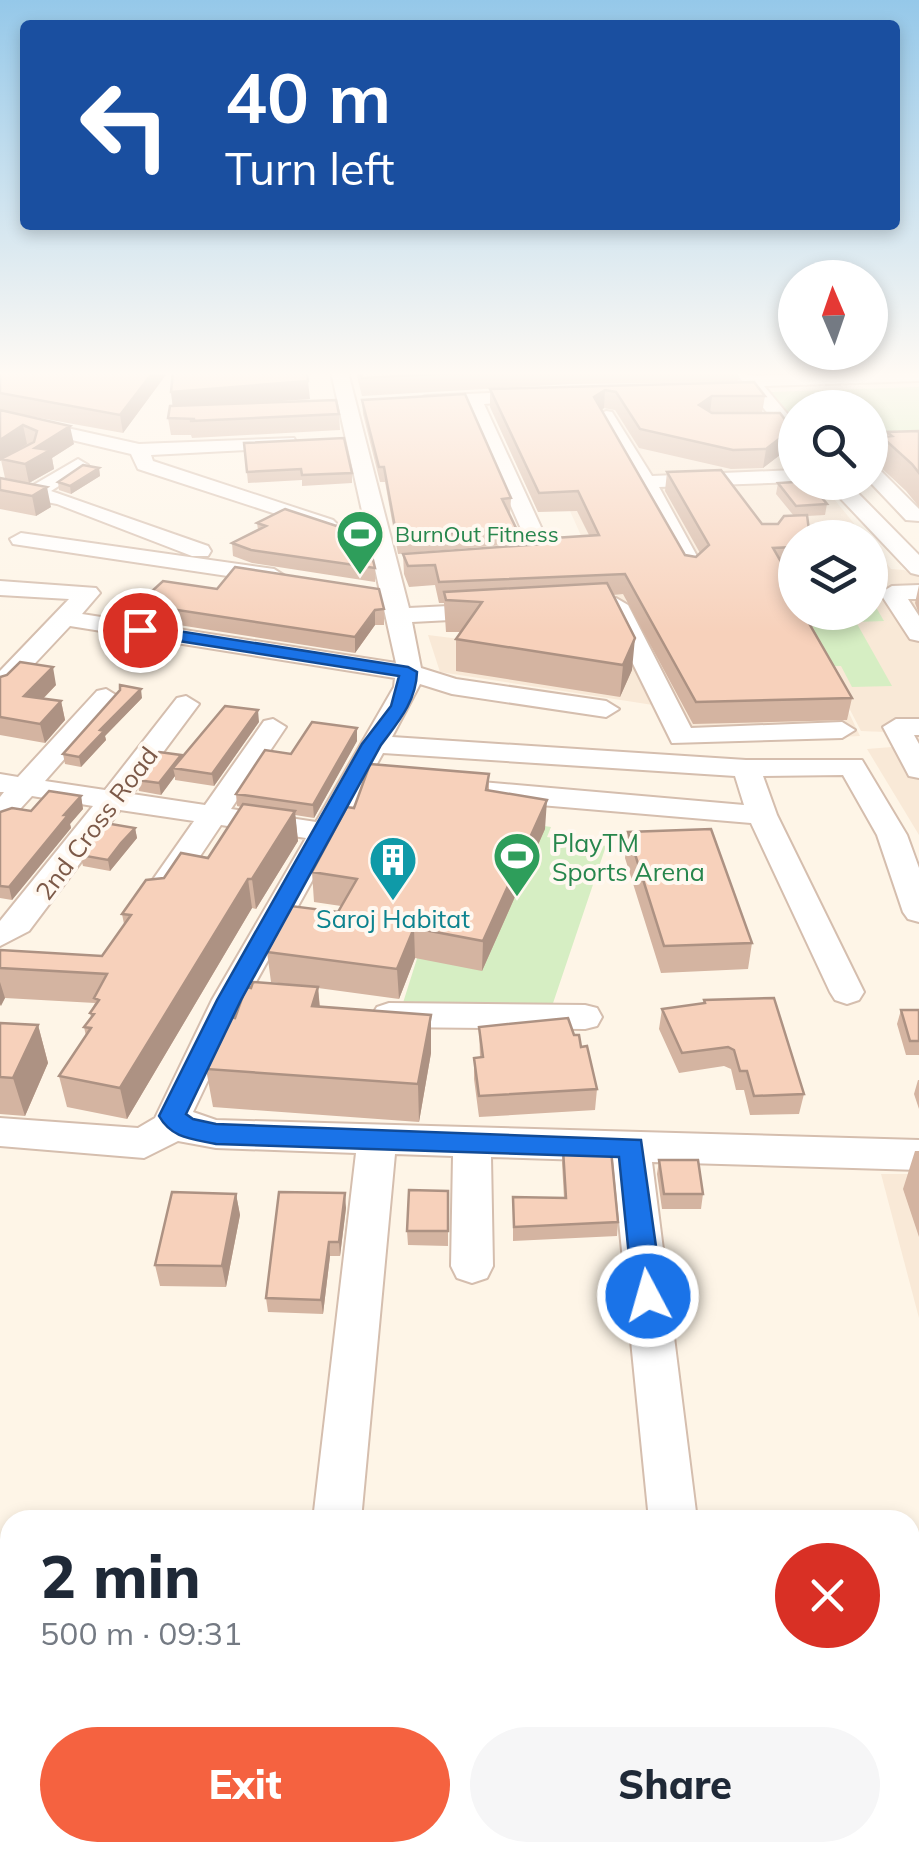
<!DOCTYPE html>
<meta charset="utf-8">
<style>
body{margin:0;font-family:Mulish,sans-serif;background:#f6f6f7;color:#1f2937;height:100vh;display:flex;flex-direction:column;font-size:38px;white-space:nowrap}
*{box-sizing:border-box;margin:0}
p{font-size:32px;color:#747a83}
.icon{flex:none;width:55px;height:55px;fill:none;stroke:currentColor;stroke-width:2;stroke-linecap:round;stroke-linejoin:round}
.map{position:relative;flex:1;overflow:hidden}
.details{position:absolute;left:0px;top:1510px;width:920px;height:352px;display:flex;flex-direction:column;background:#fff;border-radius:30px 30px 0 0;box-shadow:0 5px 15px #0003}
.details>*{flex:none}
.hud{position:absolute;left:20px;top:20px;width:880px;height:210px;border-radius:10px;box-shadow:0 5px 15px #0003;background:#1a4fa0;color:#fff;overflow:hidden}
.needle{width:65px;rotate:358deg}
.controls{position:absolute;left:778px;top:260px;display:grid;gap:20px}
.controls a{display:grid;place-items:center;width:110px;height:110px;border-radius:50%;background:#fff;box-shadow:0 5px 15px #0003;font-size:50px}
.pin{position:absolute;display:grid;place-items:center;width:85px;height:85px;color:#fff;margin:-42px;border:5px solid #fff;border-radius:50%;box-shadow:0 2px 10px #0007}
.me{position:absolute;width:110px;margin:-55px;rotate:354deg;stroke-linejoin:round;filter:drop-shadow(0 0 8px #0008)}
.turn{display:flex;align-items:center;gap:35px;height:210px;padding:0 40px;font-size:45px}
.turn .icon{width:130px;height:130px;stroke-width:2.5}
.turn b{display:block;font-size:70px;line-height:85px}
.round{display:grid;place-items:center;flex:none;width:105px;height:105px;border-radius:52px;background:#f6f6f7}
.overview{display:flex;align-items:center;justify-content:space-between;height:170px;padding:0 40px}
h1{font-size:60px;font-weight:800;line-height:75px}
.cta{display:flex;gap:20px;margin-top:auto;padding:20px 40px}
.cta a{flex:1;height:115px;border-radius:60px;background:#f56240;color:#fff;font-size:40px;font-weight:800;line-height:115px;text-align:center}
.cta a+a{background:#f6f6f7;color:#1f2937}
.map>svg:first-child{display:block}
.residential{fill:#f9e9d7}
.green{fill:#d6eec3}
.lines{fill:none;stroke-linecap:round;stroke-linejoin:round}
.minor-casing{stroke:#d5beae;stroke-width:4}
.minor{fill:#fff;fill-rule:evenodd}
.wall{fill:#d4b4a1}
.shaded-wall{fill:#ad9283}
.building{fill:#f7d1bb;stroke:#ad9283;stroke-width:2.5}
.route{fill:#1a73e8;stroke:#114b97;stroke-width:2.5}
.labels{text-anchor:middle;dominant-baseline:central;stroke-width:8;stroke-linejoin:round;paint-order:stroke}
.far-leisure-label{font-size:22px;fill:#27864d;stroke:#fff8f0;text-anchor:start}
.street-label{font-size:25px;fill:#7c5948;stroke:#fff8f0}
.leisure-label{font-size:25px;fill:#27864d;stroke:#fff8f0;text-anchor:start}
.culture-label{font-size:25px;fill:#0d838f;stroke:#fff8f0}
</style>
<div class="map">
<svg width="919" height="1861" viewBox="0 0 919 1861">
<rect width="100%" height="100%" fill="#fef5e7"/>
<!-- residential -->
<path class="residential" d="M574,397L791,446L795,451V482L821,483L865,537L795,538V612H870V543L891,569L904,570L919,577V835L867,749L892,747L885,732L861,731L818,648L860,736L693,744L675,739L643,675L653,705L440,672L428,635L637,661L520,399Z
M881,1174H919V1318Z"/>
<!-- green -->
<path class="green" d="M919,387V438L870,440V408H795V420L771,392Z
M870,597L884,621L856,622L892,686L852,687L841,666H831L809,623H819L814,613L870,612Z
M485,817L551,827L547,837L606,846L546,1024L396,1025L420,949Z"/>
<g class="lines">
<!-- minor casing -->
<g class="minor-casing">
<path id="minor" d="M331,372H348L409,608L489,604L501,611L489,618L412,622L421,668L456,679L606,701L619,709L606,717L452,694L420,684L392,737L746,760H862L907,835L919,868V922L908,919L903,912L877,835L843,775L763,776L777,815L864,992L859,1000L847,1004L835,1000L830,992L751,823L459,798L449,795L445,789L449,783L459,780L744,805L735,776L383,753L246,1000L193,1112L216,1120L919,1140V1170L652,1162L697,1520H649L613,1161L491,1157L493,1266L487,1278L472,1283L457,1278L451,1266L453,1156L395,1154L361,1520H313L356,1153L216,1148L178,1141L144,1158L0,1146V1118L138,1128L155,1118L212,1000L306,838L221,825L174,895H152L147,888L194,821L120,810L29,931L0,946V921L93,806L32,796L10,820L0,823V797L4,792H0V774L18,777L97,691L106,689L119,697L45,781L105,790L177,698L186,696L199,704L132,794L205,805L264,721L273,719L286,727L231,809L316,822L394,687L395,678L70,626L9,691L0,694V671L69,599L0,595V581L96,588L100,593L82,614L396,663Z
M735,372L755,376L919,372V381L764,386L795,423V441L788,439Z
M531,391L537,392V400L484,404L553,553C541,563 510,566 498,555L501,550L529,547L466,404L425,406L416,401L425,396Z
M606,411L612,412L652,476L795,470V482L659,487L703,567L692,574L684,572L597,416Z
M0,413L139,444L294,438L296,442L287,448L151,455L153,461L333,520L337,524L326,530L319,528L138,469L131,454L0,423Z
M78,459L88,465L85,469L51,491L208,546L211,551L208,556H192L57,504L0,493V481L30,487Z
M870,465L877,467L919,509V521L906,520L870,482Z
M825,482H847L919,555V575L911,573Z
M21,533L274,569L285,576L274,583L13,544L10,539Z
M919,585V599H908L919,616V641L910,639L880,593L892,586Z
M616,598L628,605L691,728L842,722L855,730L842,738L672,743L604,605Z
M896,719H919V735H914L919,744V778L909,776L883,727Z
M389,1003L585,1005L597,1008L602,1017L597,1026L585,1029L389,1027L377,1023L372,1015L377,1007Z
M0,1695L10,1699V1754L0,1750Z
M170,1852H233L236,1861H174Z"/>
</g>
<!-- minor -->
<use href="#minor" class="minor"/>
</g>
<!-- wall -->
<path class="wall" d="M0,372H168L123,433L18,414L74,444L52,458L54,469L29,483L5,478L1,460L0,461Z
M356,372H739L738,382L571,384L362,396Z
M754,382L765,396L762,413L789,448L763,468L731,469L639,448L615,410L604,408L602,410L685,555L696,557L700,553L665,491L667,472L762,524H778L794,516L776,494L778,483L827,504L825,515L807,516L795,538V567H784L814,618L812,628L852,698L847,720L693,724L623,594L613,595L632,670L620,697L456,671V639L461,632H446L444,603H439L435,585L409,587L404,574L403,554L543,544L589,535L577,511L538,512L490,407V389Z
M171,392L310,399L263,402L339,414L340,430L192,438L191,435H171L168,418L173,406Z
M362,400L511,498L510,514H509L516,528V544L398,554L385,482H380L363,414Z
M919,431V507L906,491L876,463L882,437H887V432Z
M244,443L352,473V483L302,486V480L248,483Z
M99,468L100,476L71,494L59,490L58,482Z
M0,478L51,507L36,516L0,509Z
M257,523L375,568V582L252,563L233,556L232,543L258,530Z
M919,585V614L915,603Z
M217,589L384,609V625H375L355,653L141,619L138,604Z
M0,677L56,685L43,699L61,701L65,720L45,743L0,735Z
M142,698L105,736L106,740L81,767L65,764L63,754Z
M259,722L214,786L175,780V776L161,795L139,791L137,780L181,755V758Z
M357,728V741L314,818L295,815L298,841L256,909L252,908L127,1119L67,1107L59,1076L86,1036L84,1027L91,1017L90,1013L95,1003L5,998L0,1006V950L102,956L124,924L122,914L164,878L208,858L241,807L237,806L236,794L291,754Z
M489,774V790L545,829L482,971L415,958L399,999L318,988L320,1007L431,1053L419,1122L213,1107L206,1069L235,1018L302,986L271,982L267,952L338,912L341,906L314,902L312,872L354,808Z
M81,796L83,809L70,824L71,828L12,900L0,898V812L31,811Z
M135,828L137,838L110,871L83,866L80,855Z
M628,832L752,943L748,969L661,973L625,858Z
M704,1000L804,1094L799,1114L750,1115L744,1090H736L731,1069L724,1066L679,1073L659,1029L662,1009L704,1004Z
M901,1010H919V1055H906L897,1024Z
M0,1023L38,1025L48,1063L25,1116L0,1114Z
M479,1027L581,1047L597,1089L595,1110L479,1117L474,1079V1058L480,1057Z
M918,1080H919V1109L914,1094Z
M563,1149L618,1222L617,1236L513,1241V1197L564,1198L562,1163Z
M915,1151H919V1237L903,1189Z
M659,1160L703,1194L701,1209H662L657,1174Z
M448,1191V1246L408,1245L407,1231Z
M236,1194L240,1215L226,1287L160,1286L155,1265Z
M346,1208L340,1256H330L323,1314L268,1312L266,1298Z"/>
<!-- shaded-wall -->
<path class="shaded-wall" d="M153,372H168L123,433L120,415Z
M308,381L310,399L173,409L171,392Z
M605,390L604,408L593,415L594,397Z
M712,396L710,413L699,405Z
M23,425L27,444L0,461V440Z
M70,426L74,444L52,458L54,469L29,483L25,464L35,448Z
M792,429L789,448L763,468L766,449Z
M99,468L100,476L71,494L70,486Z
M47,487L51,507L36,516L32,496Z
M375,610V625L355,653V637Z
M635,638L632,670L620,697L623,665Z
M53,667L56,685L28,714L24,696Z
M141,689L142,698L105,736L106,740L81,767L79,757L100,730Z
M61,701L65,720L45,743L40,724Z
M258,710L259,722L214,786L212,774Z
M357,728V741L314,818L313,805Z
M181,755L183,767L173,768L175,776L161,795L159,783Z
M81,796L83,809L70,824L71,828L12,900L9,887L64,815Z
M547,800L545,829L482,971L483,941Z
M295,811L298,841L256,909L252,879Z
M135,828L137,838L110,871L108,860L121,843Z
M248,879L252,908L127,1119L120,1088Z
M414,928L415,958L399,999L397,969Z
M0,982L5,998L1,1006L0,1004Z
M318,987L321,1025L312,1006Z
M431,1015V1053L419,1122L418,1084Z
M38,1025L48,1063L25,1116L13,1078Z
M345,1193L346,1208L340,1256L339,1242Z
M236,1194L240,1215L226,1287L222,1266Z
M329,1242L330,1256L323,1314L321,1300Z"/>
<!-- building -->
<path class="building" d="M0,372H153L120,415L0,393Z
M173,372H307L308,381L171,392Z
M360,372H475L362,378Z
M754,382L765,396H712L699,405L712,413H780L792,429L766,449L733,450L640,429L616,392L605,390L594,397L685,555L696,557L709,545L667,472L721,470L762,524H778L784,516L807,515L810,538H795V547L773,548L795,586V612H811L814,618H806L852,698L696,702L625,574L439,582L435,565L408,566L403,554L543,544L553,538L599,535L578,491L539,493L490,389Z
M465,394L511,498L502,499L516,528L397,538L384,467H379L362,400Z
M336,400L339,414L190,421L195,419L168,418L170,406Z
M0,410L70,426L35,448L50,450L25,464L1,459L34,442L37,431L23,425L0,440Z
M919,431V473L912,464L882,437L892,436L887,432Z
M344,438L352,473L302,475L301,469L247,472L244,443Z
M83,465L99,468L70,486L58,482Z
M0,478L47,487L32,496L0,490Z
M795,482H809L827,504L796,506L778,483Z
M285,509L367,536L375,568L251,550L232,543L266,526L257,523Z
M235,567L379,589L384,609L375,610L355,637L138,604L163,581L217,589Z
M607,583L635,638L623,665L456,639L482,602L446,600L444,592Z
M20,662L53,667L24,696L61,701L40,724L0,717V677L7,675Z
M120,685L141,689L100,730L104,731L79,757L63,754L120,690Z
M225,706L258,710L212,774L173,768Z
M312,722L357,728L313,805L236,794L265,750L291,754Z
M159,752L181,755L159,783L137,780Z
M370,764L489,774L486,790L547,800L483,941L414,928L397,969L267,952L291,906L338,912L357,879L312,872L347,807L354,808Z
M49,791L81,796L64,815H68L9,887L0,886V812L12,808L31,811Z
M243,804L295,811L252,879H248L120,1088L59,1076L91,1028L84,1027L94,1014L90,1013L99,1000L94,998L107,974L0,968V950L102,956L131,915L122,914L146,880L164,878L181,853L208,858Z
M105,823L135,828L121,843L108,860L80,855Z
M711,829L752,943L664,946L628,832Z
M253,982L318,987L312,1006L431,1015L418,1084L206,1069L230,1017L235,1018L246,987L251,988Z
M774,998L804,1094L754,1096L747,1071H740L734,1050L728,1047L682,1053L662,1009L705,1003L704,1000Z
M901,1010H919V1041H910Z
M568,1018L574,1035H579L581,1047L587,1046L597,1089L479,1096L474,1058L483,1057L479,1027Z
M0,1023L38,1025L13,1078L0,1077Z
M563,1149L611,1150L618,1222L514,1227L513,1197L566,1198Z
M659,1160H698L703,1194H664Z
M409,1190L448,1191V1231H407Z
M172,1192L236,1194L222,1266L155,1265Z
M279,1192L345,1193L339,1242H329L321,1300L266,1298Z"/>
<!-- sky -->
<linearGradient id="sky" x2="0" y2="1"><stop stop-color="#95c8e9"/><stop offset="0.59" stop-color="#fffaf4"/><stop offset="1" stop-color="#fffaf4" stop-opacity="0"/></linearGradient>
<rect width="919" height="633" fill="url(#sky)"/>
<!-- route -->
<path class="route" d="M140,625L408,667L417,672C416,702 398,722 381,745L241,1000L186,1114L193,1119L216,1124L641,1140L663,1296L658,1305L648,1309L637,1305L633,1296L619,1157L216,1144C193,1139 172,1139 159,1116L217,1000L362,744L391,706L399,676L135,634L132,630Z"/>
<!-- icons -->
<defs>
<g id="stadium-pin" transform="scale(2.5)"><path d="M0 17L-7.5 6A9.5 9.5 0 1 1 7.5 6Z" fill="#2e9e5b" stroke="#fff8f0"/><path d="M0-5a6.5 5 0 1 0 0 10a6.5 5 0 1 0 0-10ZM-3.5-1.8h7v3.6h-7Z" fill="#fff"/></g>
<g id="building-pin" transform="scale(2.5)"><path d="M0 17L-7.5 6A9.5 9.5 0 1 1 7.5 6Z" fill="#0f9aa8" stroke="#fff8f0"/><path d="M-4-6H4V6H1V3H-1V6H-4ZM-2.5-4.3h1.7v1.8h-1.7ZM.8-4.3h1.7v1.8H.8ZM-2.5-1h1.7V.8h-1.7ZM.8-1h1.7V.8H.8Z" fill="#fff"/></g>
</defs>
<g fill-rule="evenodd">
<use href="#stadium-pin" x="360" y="534"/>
<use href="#stadium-pin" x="517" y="856"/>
<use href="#building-pin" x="393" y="860"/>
</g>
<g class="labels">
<!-- far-leisure labels -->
<g class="far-leisure-label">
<text x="395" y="534">BurnOut Fitness</text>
</g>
<!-- street labels -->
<g class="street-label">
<text transform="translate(96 823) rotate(-53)">2nd Cross Road</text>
</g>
<!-- leisure labels -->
<g class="leisure-label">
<text x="552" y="842">PlayTM<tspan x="552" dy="29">Sports Arena</tspan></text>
</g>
<!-- culture labels -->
<g class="culture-label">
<text x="393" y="918">Saroj Habitat</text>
</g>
</g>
</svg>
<div class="controls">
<a><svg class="needle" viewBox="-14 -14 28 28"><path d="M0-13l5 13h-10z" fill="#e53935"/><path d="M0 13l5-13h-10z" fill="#747a83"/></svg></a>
<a><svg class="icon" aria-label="search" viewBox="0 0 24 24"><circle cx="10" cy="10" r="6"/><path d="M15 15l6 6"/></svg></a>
<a><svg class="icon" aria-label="layers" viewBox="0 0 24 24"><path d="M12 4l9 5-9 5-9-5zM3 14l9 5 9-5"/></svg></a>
</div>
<div class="pin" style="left:140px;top:630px;background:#d93025"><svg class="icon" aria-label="arrive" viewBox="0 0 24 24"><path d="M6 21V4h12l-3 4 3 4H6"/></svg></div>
<svg class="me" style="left:648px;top:1296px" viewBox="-20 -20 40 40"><circle r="17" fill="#1a73e8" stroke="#fff" stroke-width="3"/><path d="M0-11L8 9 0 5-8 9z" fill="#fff"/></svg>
<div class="hud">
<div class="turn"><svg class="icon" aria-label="left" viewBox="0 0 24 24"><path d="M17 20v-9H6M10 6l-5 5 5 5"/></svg><div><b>40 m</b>Turn left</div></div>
</div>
<section class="details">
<div class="overview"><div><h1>2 min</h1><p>500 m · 09:31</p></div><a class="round" style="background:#d93025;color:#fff"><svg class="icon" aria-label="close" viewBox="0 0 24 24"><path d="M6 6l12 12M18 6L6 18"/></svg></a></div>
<div class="cta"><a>Exit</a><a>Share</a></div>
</section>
</div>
